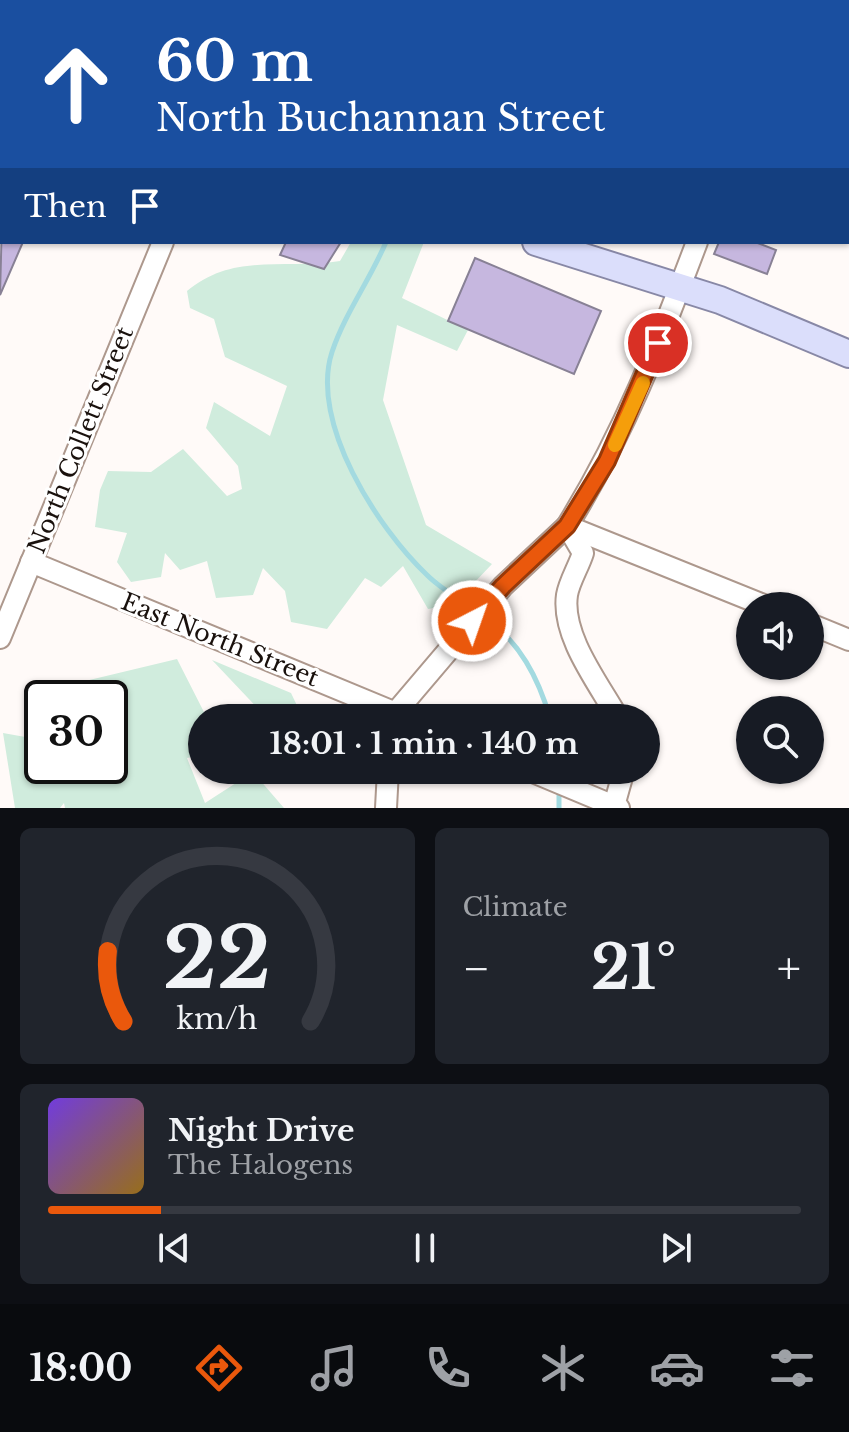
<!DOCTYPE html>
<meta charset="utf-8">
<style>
:root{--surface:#171b24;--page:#20242c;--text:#f1f3f6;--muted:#9ea1a6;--line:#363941;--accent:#ea580c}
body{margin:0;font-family:"Libre Baskerville",serif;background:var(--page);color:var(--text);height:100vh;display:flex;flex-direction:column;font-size:30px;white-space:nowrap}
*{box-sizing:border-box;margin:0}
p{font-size:26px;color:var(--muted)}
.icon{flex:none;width:44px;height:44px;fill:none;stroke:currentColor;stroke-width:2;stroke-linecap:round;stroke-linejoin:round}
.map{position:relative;height:808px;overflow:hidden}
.drawer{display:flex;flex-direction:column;gap:20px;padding:20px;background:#0d0f14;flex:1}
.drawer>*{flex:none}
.guide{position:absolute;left:0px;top:0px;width:850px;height:244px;box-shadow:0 2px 6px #0004;background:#1a4fa0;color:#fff;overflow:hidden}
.fabs{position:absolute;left:736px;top:592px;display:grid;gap:16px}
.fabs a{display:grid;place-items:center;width:88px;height:88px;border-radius:50%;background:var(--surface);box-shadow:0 2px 6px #0004;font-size:40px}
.speed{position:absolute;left:24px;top:680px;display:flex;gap:16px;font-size:40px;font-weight:700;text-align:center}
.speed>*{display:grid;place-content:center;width:104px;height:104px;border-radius:50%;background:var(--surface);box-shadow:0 2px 6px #0004;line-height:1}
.speed .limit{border:4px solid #111;border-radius:12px;background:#fff;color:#111}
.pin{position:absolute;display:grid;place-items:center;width:68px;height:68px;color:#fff;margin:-34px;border:4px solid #fff;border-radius:50%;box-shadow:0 2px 8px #0007}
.me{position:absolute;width:88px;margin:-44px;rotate:41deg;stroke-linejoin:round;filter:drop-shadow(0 0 6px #0008)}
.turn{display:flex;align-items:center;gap:28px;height:168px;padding:0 24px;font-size:36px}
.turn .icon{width:104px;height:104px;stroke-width:2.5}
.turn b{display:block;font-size:56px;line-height:68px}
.then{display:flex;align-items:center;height:76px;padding:0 24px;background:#0003;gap:16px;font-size:30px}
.big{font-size:60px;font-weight:800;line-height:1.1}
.drawer .card{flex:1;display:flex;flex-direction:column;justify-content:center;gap:12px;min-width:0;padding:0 28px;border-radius:12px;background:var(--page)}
.drawer .dial{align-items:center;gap:0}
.dial svg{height:208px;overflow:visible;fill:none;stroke:var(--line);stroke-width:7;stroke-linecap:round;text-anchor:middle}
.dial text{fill:var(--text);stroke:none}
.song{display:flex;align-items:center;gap:24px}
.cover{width:96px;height:96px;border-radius:12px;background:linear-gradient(135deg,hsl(260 70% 55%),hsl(40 70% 35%))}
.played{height:8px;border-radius:4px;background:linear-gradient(90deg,var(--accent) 15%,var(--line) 15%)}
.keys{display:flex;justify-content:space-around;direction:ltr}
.heat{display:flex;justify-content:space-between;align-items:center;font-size:44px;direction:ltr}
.drawer .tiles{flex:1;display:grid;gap:20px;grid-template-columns:1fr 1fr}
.card:last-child{grid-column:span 2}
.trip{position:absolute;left:188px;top:704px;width:472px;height:80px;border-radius:40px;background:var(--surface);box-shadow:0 2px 6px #0004;font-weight:800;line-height:80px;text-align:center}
.menu{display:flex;height:128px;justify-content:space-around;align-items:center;background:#090b0e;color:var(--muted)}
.menu .icon{width:56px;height:56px}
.menu .selected{color:var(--accent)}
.menu b{font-size:36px;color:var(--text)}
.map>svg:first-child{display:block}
</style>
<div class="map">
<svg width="849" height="808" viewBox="0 0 849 808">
<rect width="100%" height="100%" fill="#fffaf8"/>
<g fill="#d0ecdd">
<path d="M 351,242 L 424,242 L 402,298 L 468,330 L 457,351 L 397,325 L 383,400 L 426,525 L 492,564 L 453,605 L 428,609 L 403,566 L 381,587 L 365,578 L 327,629 L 291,622 L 285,591 L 263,568 L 253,595 L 216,598 L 207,561 L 180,570 L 165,553 L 161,577 L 131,582 L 117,562 L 127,533 L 95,527 L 100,490 L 108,471 L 151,472 L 183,449 L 227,496 L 242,489 L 238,466 L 206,428 L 214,402 L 270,436 L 287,386 L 225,357 L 214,319 L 190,308 L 187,291 C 234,252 284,270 340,261 Z"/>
<polygon points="177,659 207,718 202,718 202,755 187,758 205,803 253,772 284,808 65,808 64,803 60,808 15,808 3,733 42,740 42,766 110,766 110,698 72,698 81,682"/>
<polygon points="212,660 291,693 303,718 267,718"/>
</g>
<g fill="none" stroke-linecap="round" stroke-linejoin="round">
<g stroke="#a3dae0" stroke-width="5">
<polyline points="421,0 421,2"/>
<path d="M 386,242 C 370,280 345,313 332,352 C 309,422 378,529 427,575 C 441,589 460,600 477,611"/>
<path d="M 485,617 C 520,643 538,677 550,718"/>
<polyline points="559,789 559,808"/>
</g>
</g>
<g fill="#c6b7df" stroke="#888195" stroke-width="2">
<polygon points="2,219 2,242 23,242 0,295"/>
<polygon points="286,242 341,242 324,269 280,255"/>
<polygon points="719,242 755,242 776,250 767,274 714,254"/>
<polygon points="475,258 601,311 574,374 448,321"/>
</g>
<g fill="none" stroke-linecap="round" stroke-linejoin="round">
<defs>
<g id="minor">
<polyline points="327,0 330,2"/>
<polyline points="651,0 656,2"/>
<polyline points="88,2 89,0"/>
<polyline points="265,2 266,0"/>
<polyline points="786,2 787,0"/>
<polyline points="0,43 2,43"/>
<polyline points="848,182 849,179"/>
<polyline points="848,212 849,213"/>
<polyline points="31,562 408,718"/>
<polyline points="810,624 849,640"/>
<polyline points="0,638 163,242"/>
<polyline points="395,718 396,712 503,586 567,526 766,606"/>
<path d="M 618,718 C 599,684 561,636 567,595 C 569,582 579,566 583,553 L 567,526 C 625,432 658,345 697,242"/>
<polyline points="528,770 619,808"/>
<polyline points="614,806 624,770"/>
<polyline points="386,808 388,770"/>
</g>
<g id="major">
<polyline points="0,172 2,172"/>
<polyline points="536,242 720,300 849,354"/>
</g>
</defs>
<use href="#minor" stroke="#ad988d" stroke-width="24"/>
<use href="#major" stroke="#8888a6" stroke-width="30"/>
<use href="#minor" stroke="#fff" stroke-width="20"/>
<use href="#major" stroke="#dbdefb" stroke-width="26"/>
</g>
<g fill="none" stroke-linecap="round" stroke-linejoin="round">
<defs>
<polyline id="route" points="472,621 503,586 567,526 607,461 658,343"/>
</defs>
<use href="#route" stroke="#983908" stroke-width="20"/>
<use href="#route" stroke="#ea580c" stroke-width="14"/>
<polyline stroke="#f59e0b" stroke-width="14" points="615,445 643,383"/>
</g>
<g text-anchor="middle" stroke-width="6" stroke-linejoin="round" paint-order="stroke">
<g font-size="24" fill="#19110d" stroke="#fff">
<text transform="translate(81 440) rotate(-68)" y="8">North Collett Street</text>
<text transform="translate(220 640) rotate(22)" y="8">East North Street</text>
</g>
</g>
</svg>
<div class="fabs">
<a><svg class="icon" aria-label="sound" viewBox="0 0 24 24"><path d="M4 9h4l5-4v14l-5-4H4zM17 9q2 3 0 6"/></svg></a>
<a><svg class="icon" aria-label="search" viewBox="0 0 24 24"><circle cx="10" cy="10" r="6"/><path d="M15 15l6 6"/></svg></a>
</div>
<div class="speed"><div class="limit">30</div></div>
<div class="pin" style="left:658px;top:343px;background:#d93025"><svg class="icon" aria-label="arrive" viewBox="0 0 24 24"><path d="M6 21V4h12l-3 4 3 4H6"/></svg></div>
<svg class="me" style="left:472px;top:621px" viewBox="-20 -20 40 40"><circle r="17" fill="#ea580c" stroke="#fff" stroke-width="3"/><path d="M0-11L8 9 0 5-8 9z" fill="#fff"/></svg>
<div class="trip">18:01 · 1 min · 140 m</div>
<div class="guide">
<div class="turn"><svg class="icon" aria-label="ahead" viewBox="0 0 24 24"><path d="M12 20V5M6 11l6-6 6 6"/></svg><div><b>60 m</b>North Buchannan Street</div></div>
<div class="then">Then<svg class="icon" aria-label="arrive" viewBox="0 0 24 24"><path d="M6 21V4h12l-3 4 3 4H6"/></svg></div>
</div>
</div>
<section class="drawer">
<div class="tiles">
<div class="card dial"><svg viewBox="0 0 100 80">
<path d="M14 69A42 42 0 1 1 86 69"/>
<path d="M14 69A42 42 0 0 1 8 42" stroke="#ea580c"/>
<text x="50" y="56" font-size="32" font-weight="700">22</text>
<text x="50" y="72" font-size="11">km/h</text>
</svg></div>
<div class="card"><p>Climate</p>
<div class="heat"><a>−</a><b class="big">21°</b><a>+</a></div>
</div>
<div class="card">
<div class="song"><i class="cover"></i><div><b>Night Drive</b><p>The Halogens</p></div></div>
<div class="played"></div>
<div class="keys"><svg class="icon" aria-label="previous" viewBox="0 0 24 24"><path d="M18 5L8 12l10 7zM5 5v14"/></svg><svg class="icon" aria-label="pause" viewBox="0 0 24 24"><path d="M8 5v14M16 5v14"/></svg><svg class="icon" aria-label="next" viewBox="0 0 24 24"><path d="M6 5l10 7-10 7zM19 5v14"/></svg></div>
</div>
</div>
</section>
<nav class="menu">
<b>18:00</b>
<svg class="icon selected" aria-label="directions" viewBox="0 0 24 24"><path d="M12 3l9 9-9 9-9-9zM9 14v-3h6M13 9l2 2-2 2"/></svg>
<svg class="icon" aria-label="music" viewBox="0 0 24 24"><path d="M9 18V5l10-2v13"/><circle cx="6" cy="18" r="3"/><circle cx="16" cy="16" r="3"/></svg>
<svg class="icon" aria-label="phone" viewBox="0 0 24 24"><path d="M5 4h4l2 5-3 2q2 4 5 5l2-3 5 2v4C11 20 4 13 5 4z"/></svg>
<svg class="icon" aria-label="climate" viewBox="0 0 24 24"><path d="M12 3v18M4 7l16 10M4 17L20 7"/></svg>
<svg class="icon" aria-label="car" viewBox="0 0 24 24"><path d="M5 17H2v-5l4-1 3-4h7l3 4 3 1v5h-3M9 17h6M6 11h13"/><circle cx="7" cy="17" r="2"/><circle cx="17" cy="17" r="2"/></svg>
<svg class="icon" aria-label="filters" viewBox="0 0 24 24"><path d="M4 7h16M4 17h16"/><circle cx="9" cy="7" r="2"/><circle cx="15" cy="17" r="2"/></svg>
</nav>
